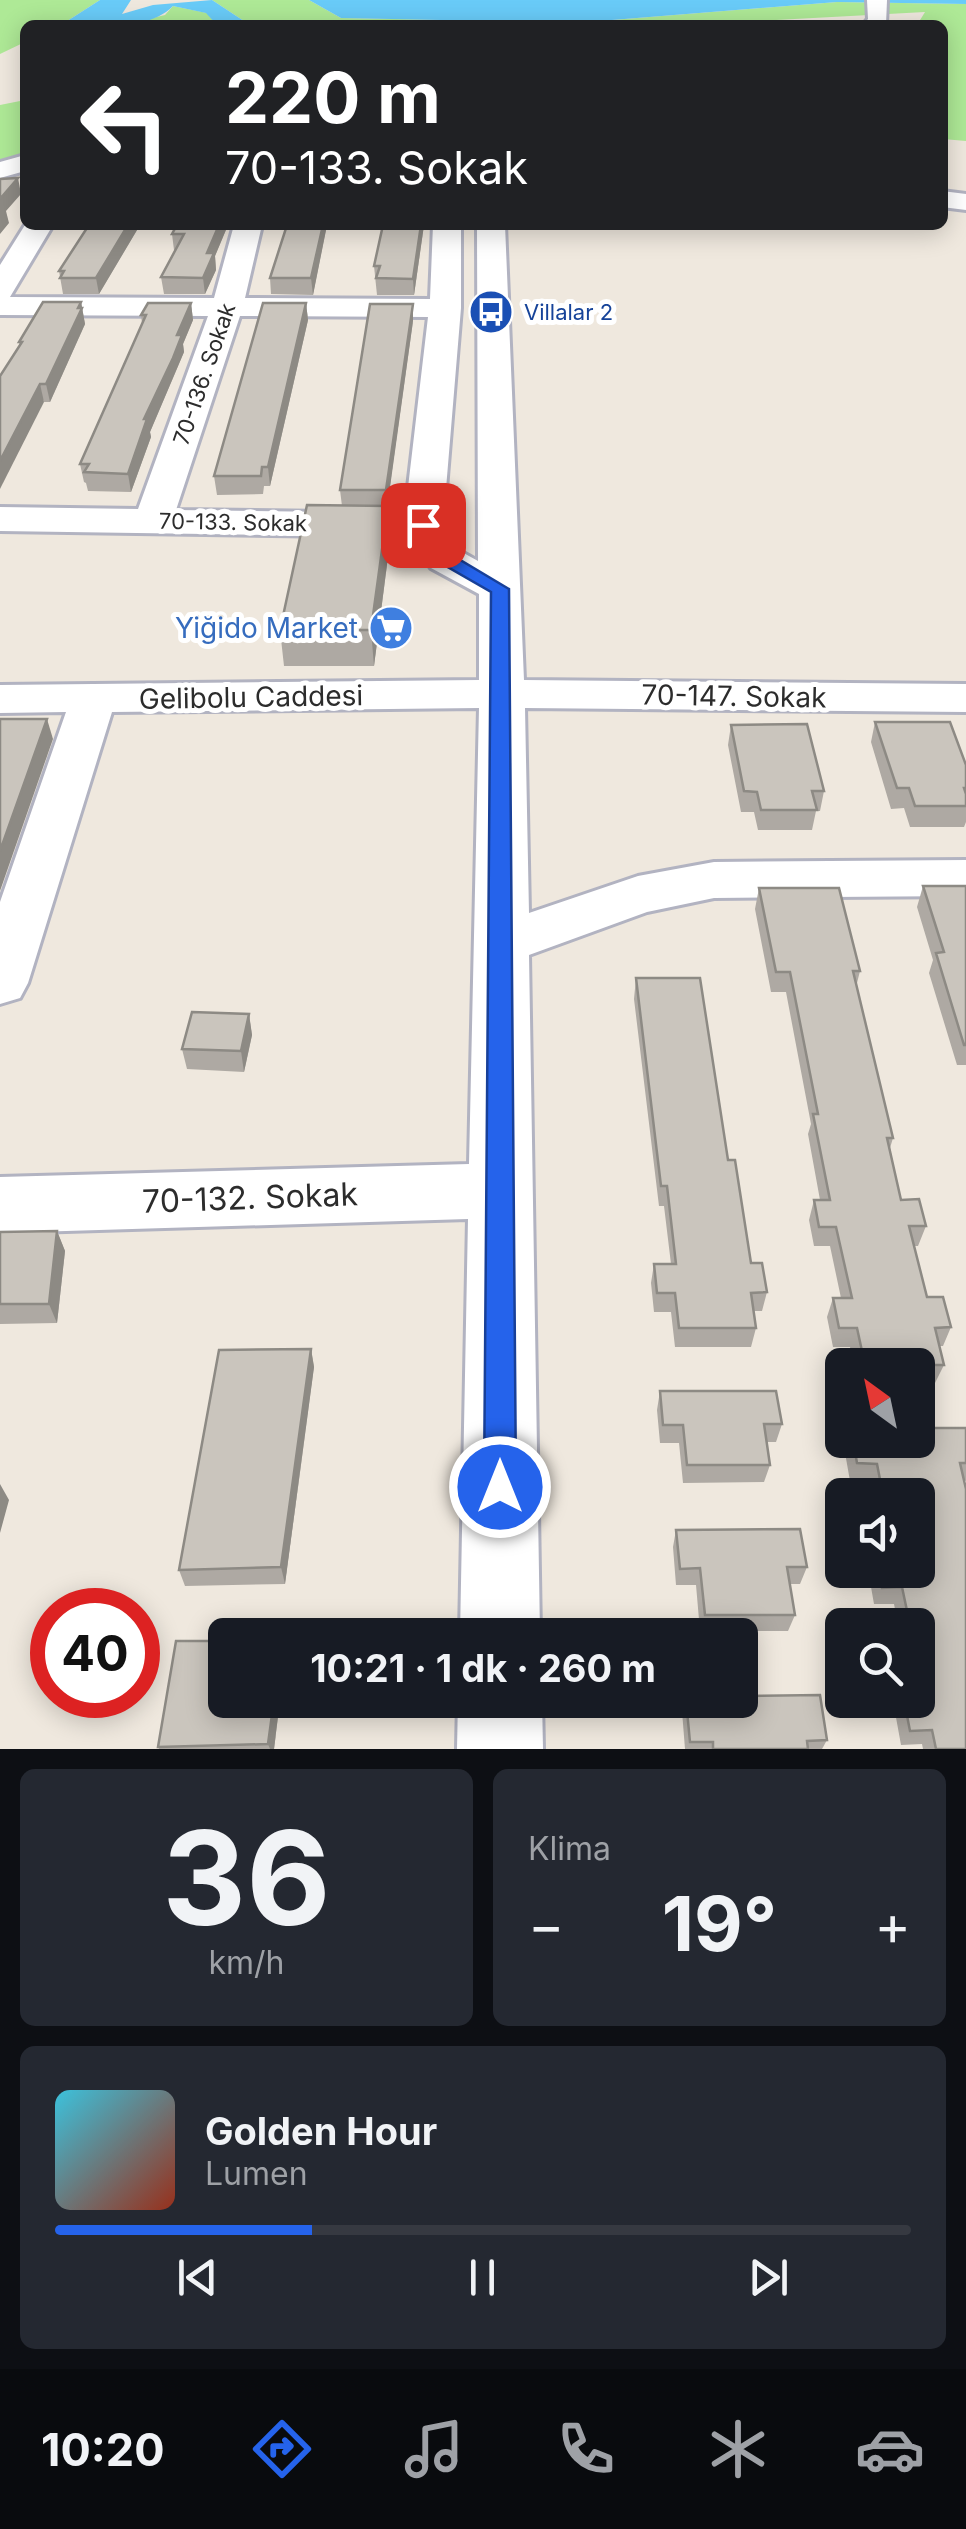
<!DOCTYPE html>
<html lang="tr">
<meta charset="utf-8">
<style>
:root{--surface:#171b24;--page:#242831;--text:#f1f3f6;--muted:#9ea1a6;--line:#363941;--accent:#2563eb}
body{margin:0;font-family:Inter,sans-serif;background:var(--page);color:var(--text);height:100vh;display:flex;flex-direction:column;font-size:38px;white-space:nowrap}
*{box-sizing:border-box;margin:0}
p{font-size:32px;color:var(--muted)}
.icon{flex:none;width:55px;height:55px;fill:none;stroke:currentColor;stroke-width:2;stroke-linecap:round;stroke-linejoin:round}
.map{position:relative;height:1749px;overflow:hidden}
.details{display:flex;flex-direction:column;gap:20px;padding:20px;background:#0d0f14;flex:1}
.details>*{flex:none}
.banner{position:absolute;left:20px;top:20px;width:928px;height:210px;border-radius:15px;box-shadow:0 5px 25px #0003;background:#202124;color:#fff;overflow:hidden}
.needle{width:65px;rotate:327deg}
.buttons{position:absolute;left:825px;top:1348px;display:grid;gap:20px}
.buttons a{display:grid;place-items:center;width:110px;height:110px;border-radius:15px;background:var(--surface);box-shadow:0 5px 25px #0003;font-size:50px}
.speed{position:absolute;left:30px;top:1588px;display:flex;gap:20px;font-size:50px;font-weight:700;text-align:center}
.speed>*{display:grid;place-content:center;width:130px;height:130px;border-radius:50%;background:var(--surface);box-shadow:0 5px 25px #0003;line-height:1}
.speed .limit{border:15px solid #d22;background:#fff;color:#111}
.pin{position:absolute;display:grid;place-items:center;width:85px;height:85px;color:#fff;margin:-42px;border-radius:20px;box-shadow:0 5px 15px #0006}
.me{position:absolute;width:110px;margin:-55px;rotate:0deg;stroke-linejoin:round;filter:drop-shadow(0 0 8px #0008)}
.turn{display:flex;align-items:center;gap:35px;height:210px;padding:0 40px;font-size:45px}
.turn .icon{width:130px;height:130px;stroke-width:2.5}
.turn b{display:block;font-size:70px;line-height:85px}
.big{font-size:75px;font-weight:700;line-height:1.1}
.details .widget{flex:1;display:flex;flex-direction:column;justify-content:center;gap:15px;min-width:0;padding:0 35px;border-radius:15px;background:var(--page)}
.details .dial{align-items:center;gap:0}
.dial b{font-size:130px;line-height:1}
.song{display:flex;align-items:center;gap:30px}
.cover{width:120px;height:120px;border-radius:15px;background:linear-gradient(135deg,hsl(190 70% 55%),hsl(10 70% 35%))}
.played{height:10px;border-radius:5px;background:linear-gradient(90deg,var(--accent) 30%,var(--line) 30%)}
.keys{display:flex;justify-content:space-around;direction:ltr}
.heat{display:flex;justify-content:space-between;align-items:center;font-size:55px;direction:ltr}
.details .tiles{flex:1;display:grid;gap:20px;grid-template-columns:1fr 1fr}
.widget:last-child{grid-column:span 2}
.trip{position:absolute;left:208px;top:1618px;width:550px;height:100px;border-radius:15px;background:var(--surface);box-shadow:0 5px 25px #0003;font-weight:700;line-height:100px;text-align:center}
.dock{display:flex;height:160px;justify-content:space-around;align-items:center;background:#090b0e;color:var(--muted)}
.dock .icon{width:70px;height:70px}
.dock .active{color:var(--accent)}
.dock b{font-size:45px;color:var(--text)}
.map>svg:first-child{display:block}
</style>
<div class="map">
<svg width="966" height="1749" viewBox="0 0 966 1749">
<rect width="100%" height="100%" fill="#efe8de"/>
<g fill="#aee996">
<polygon points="0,0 100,0 61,25 25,25 25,42 0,54"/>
<polygon points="212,0 309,0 341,18 450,20 396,25 250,25"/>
<polygon points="837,2 966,4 966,141 943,139 942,25 917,25 925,12 684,25 550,25"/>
<polygon points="173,6 207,13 217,25 123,25 165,15"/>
<polygon points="25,100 25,155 0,161 0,105"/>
</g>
<g fill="#69cbf8">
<path d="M 100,0 L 131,0 L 122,14 L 153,5 L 212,0 L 250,25 L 217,25 L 206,13 L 173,6 C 148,32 95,25 61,25 Z"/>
<polygon points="309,0 966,0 966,4 837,2 550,25 396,25 440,20 341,18"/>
</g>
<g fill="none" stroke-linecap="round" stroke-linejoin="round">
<defs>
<g id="minor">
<polygon points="867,0 887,0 886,25 863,25 868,19"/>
<polygon points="25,155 25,171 0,178 0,162"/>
<polygon points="942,191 966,194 966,210 942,207"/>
<path d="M 25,225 L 53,225 L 10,297 L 214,298 L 234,225 L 262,225 L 245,298 L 430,299 L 433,225 L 461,225 L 461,308 L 443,525 L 460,551 L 478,561 L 477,225 L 505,225 L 524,680 L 966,684 L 966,712 L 525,708 L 529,913 L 638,876 L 714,862 L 966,860 L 966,896 L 714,898 L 647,912 L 529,955 L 540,1635 L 460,1635 L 468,1219 L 0,1233 L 0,1177 L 469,1164 L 479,708 L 112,712 L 28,983 L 20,998 L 0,1004 L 0,902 L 66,712 L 0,713 L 0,685 L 479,680 L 479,594 L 431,568 L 411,537 L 0,531 L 0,507 L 138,509 L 208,316 L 0,315 L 0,265 ZM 240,316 L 428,317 L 405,513 L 176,510 Z"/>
<polygon points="458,1700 542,1700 543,1749 457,1749"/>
</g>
</defs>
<use href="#minor" stroke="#b2b3c1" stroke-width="6"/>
<use href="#minor" fill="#fff" fill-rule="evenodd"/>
</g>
<g fill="#aea9a3">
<polygon points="140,225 99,294 63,294 59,271 85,232 84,228"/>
<polygon points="177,225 228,225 215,256 216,270 205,294 164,294 161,277 176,250 174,250 172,234"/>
<polygon points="327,225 313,295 271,294 270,278"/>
<polygon points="424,225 414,295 377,295 374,266"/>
<polygon points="81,302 85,324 50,402 44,402 19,342"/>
<polygon points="191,303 193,320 183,344 184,352 150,432 151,437 131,492 88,491 86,483 84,482 80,464 142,323 141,315"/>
<polygon points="306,303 308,320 270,486 264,486 263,494 217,495 214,476"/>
<polygon points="413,321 387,506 390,541 374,666 284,666 280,630 342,506 340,490"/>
<polygon points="875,722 966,765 966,822 964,827 910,827 904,808 891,809 871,742"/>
<polygon points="731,725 824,791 820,811 816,811 812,830 758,830 754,812 741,812 728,745"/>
<polygon points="923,886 966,886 966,1065 957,1065 929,973 933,960 917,907"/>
<polygon points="759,888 860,971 856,987 893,1138 890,1148 901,1200 926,1226 918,1246 914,1246 927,1297 951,1327 943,1346 939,1346 944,1365 935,1383 918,1383 918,1365 854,1365 850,1347 833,1347 827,1317 833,1298 841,1298 830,1246 814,1246 809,1220 814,1200 820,1200 808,1134 811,1124 786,992 771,992 755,909"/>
<polygon points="636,978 728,1160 751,1263 767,1292 762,1311 754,1311 756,1328 751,1347 675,1347 671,1312 654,1312 651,1283 654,1264 671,1264 664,1206 659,1206 634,999"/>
<polygon points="249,1014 252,1035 244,1072 187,1069 182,1049"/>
<polygon points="57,1231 65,1251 57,1323 0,1324 0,1232"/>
<polygon points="311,1349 314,1367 285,1584 185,1586 179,1570"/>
<polygon points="660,1391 782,1424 776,1442 766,1442 770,1465 764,1482 683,1483 679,1443 660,1443 657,1410"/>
<polygon points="966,1428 966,1481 964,1480 966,1749 923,1749 922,1744 901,1745 893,1701 918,1700 918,1625 898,1625 894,1604 874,1604 868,1570 918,1570 918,1495 872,1495 869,1481 850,1481 844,1447 846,1440 918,1440"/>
<polygon points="676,1530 807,1567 800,1584 790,1584 795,1615 788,1631 700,1631 696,1585 676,1585 673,1547"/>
<polygon points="280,1700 274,1749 159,1749 158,1747"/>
<polygon points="685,1700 740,1700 827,1740 822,1749 685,1749 682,1711"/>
</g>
<g fill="#8d8a84">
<polygon points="18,178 21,194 6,211 9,223 0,234 0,199"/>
<polygon points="128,225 140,225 99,294 96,278"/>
<polygon points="219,225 228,225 215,256 216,270 205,294 203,278 207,253"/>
<polygon points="323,225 327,225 313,295 311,278"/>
<polygon points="421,225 424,225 414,295 413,279"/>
<polygon points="81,302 85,324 50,402 46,384"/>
<polygon points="191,303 193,320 183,344 184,352 150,432 151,437 131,492 128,474 144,419"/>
<polygon points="306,303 308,320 270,486 268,467"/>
<polygon points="413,304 413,321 387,509 386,490"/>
<polygon points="40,384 44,402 0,489 0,461"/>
<polygon points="388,506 390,541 374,666 371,630"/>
<polygon points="47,719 53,739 0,891 0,851"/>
<polygon points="249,1014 252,1035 244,1072 241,1051"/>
<polygon points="57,1231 65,1251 57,1323 49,1304"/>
<polygon points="311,1349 314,1367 285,1584 281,1567"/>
<polygon points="0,1484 9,1500 0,1533"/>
<polygon points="274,1700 280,1700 274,1749 270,1749 268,1744"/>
</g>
<g fill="#cac5bd" stroke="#8d8a84" stroke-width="2.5">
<polygon points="18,178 0,199 0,179"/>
<polygon points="86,225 128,225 96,278 60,278 64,271 59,271 87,228 84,228"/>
<polygon points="177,225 219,225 207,253 214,253 203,278 161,277 184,234 172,234"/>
<polygon points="287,225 323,225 311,278 270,278"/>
<polygon points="383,225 421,225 413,279 376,278 380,266 374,266"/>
<polygon points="43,302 81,302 78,308 82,308 46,384 40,384 0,461 0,376 22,342 19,342"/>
<polygon points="148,303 191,303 177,335 182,335 173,358 144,419 147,419 128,474 84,472 89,464 80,464 146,315 141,315"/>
<polygon points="263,303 306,303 268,467 262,467 261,476 214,476"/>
<polygon points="370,304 413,304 386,490 340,490"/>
<polygon points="307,505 388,506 371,630 280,630"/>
<polygon points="0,719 47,719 0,851"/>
<polygon points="875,722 950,722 966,765 966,788 964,788 966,794 966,806 915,806 909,788 897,788"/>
<polygon points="807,724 824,791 812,791 817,810 761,810 757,792 744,791 731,725"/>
<polygon points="923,886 966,886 966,1045 964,1045 936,953 944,952"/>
<polygon points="759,888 839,888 860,971 853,971 893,1138 887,1138 901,1200 919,1199 926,1226 909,1226 927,1297 943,1297 951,1327 935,1328 944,1365 865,1365 857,1328 839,1328 833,1298 852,1298 836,1227 819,1227 814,1200 830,1200 813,1114 818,1114 790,972 776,972"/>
<polygon points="636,978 700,978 728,1160 735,1160 751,1263 762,1263 767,1292 751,1293 756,1328 679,1328 675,1293 657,1293 654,1264 676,1264 667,1186 661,1186"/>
<polygon points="192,1012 249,1014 241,1051 182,1049"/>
<polygon points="57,1231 49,1304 0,1304 0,1232"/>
<polygon points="311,1349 281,1567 179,1570 219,1350"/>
<polygon points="660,1391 776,1391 782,1424 764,1424 770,1465 687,1465 683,1425 663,1425"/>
<polygon points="918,1428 966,1428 966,1463 960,1463 966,1489 966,1749 936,1749 932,1730 910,1731 904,1700 918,1700 918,1686 923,1686 918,1658 918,1625 910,1625 902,1587 882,1588 879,1570 918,1570 918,1495 883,1495 877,1464 857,1463 853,1440 918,1440"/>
<polygon points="800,1529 807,1567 787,1567 795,1615 705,1615 700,1568 680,1569 676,1530"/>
<polygon points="176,1641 225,1641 225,1700 274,1700 268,1744 158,1747"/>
<polygon points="820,1695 827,1740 807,1741 808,1749 713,1749 713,1742 690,1742 686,1700 740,1700 740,1696"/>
</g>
<polygon fill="#2563eb" stroke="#184099" stroke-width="2.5" points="423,520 429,521 452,555 509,589 516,1487 512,1499 500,1503 488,1499 484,1487 491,592 439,562 414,525"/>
<defs>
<symbol id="bus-disc" viewBox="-11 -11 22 22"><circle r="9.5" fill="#1a4fb4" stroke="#fff"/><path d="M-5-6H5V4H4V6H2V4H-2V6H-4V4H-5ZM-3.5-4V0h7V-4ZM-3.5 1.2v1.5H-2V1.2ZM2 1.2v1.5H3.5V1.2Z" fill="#fff"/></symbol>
<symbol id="supermarket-disc" viewBox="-11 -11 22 22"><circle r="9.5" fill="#3f7fe0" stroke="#fff"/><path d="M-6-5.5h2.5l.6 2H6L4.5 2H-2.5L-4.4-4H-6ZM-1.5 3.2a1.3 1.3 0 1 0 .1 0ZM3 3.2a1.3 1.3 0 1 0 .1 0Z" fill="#fff"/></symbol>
</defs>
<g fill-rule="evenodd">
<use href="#bus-disc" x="466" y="287" width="50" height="50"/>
<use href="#supermarket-disc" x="366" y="603" width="50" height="50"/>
</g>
<g text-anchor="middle" stroke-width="10" stroke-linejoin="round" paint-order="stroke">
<g font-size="22" fill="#164399" stroke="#fff" text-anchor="start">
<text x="524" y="320">Villalar 2</text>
</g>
<g font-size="22" fill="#2c2c2c" stroke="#fff">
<text transform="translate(204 374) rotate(-71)" y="8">70-136. Sokak</text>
<text transform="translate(233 522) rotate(1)" y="8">70-133. Sokak</text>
</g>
<g font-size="28" fill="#366cbe" stroke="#fff" text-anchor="end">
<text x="358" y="638">Yiğido Market</text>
</g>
<g font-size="28" fill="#2c2c2c" stroke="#fff">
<text transform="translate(734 696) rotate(1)" y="10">70-147. Sokak</text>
<text transform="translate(251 697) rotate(-1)" y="10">Gelibolu Caddesi</text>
</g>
<g font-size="32" fill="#2c2c2c" stroke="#fff">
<text transform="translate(250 1198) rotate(-2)" y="11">70-132. Sokak</text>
</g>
</g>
</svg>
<div class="buttons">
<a><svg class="needle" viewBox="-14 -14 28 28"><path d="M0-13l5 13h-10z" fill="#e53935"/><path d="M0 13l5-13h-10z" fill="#9ea1a6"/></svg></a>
<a><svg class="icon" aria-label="sound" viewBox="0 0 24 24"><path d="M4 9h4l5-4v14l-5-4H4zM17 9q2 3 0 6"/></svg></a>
<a><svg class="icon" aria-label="search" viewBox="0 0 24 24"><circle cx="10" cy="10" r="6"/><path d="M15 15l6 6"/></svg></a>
</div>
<div class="speed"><div class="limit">40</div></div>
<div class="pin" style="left:423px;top:525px;background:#d93025"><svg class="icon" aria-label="arrive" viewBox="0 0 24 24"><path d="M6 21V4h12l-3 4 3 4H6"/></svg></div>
<svg class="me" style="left:500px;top:1487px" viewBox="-20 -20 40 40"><circle r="17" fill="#2563eb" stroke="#fff" stroke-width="3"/><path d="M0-11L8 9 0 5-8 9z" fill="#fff"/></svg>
<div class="trip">10:21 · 1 dk · 260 m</div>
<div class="banner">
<div class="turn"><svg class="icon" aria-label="left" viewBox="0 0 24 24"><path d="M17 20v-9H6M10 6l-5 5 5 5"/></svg><div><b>220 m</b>70-133. Sokak</div></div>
</div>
</div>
<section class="details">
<div class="tiles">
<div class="widget dial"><b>36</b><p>km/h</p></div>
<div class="widget"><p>Klima</p>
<div class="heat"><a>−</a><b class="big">19°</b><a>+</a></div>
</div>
<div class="widget">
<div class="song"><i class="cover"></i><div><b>Golden Hour</b><p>Lumen</p></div></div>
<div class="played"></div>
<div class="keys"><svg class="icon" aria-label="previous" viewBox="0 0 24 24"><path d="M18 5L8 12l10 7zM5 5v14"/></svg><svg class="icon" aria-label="pause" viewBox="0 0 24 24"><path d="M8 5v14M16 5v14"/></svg><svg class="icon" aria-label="next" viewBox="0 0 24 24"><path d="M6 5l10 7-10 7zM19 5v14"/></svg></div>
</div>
</div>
</section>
<nav class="dock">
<b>10:20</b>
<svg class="icon active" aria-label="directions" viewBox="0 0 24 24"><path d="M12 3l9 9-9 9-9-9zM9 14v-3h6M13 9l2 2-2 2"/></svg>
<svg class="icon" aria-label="music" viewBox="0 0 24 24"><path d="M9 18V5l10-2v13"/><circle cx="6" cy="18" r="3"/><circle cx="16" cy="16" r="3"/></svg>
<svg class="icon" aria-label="phone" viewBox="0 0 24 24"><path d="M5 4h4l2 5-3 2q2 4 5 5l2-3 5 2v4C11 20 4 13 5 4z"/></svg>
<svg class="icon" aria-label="climate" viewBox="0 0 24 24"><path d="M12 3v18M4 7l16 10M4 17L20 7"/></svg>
<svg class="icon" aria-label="car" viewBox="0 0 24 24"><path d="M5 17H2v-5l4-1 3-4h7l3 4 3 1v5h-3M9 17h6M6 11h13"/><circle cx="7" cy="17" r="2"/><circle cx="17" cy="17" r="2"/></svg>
</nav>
